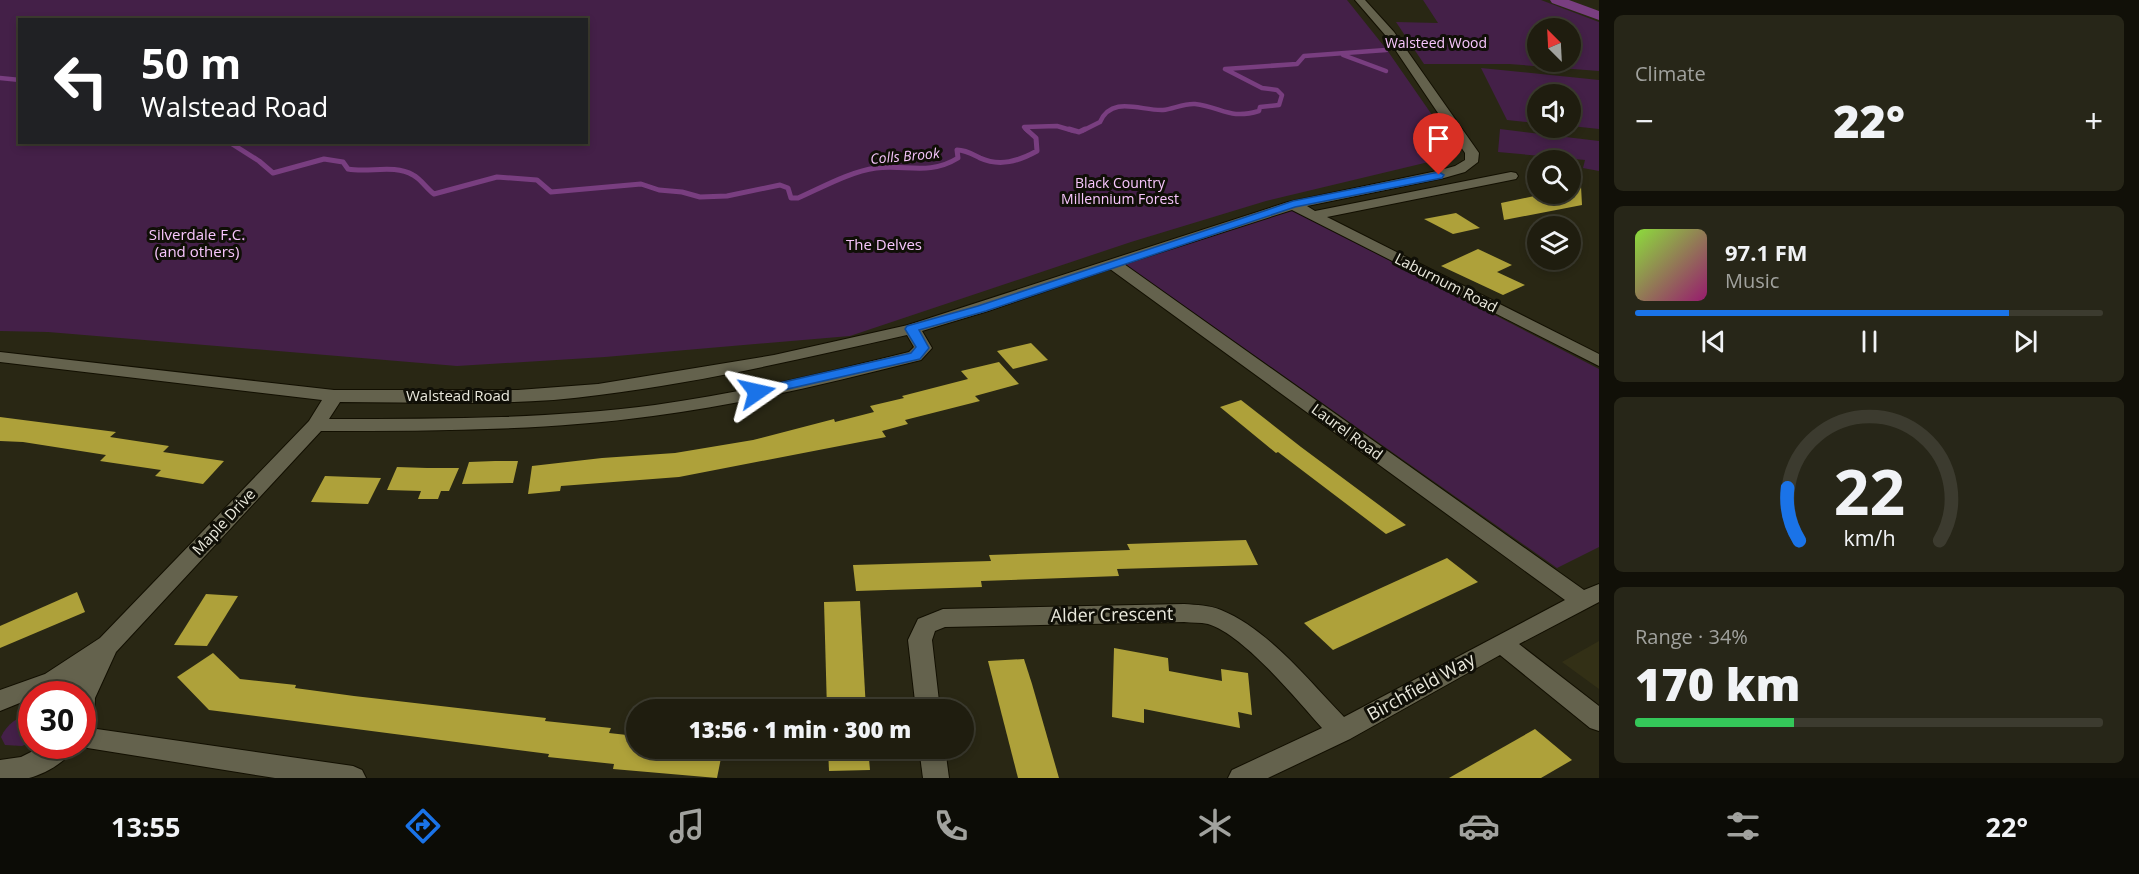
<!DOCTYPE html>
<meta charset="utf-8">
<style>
:root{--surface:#1f1d0f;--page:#272618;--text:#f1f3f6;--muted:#a1a29e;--line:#3c3b2f;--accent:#1a73e8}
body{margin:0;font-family:"Open Sans",sans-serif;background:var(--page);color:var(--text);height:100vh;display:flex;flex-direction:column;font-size:22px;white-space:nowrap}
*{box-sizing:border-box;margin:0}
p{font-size:20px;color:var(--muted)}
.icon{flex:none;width:33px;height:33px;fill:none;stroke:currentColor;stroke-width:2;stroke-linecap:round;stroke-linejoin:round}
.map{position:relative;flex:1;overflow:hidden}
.sheet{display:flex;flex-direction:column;gap:15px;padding:15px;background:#111008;width:540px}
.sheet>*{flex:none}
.guide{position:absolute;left:18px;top:18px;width:570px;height:126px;border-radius:0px;box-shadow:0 3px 9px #0003,0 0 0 2px var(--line);background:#202124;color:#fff;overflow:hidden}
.needle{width:39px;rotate:336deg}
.buttons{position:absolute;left:1527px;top:18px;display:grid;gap:12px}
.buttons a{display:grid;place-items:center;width:54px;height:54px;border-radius:50%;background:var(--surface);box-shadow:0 3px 9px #0003,0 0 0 2px var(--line);font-size:30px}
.speed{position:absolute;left:18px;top:681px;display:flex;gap:12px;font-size:30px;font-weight:700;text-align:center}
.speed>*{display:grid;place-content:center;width:78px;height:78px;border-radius:50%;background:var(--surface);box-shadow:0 3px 9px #0003,0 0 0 2px var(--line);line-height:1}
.speed .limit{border:9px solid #d22;background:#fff;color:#111}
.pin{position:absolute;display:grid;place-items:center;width:51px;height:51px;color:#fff;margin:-62px -26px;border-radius:50% 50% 50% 0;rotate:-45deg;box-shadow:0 0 6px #0007}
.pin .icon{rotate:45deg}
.me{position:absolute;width:66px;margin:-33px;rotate:79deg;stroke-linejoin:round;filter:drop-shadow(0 0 4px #0008)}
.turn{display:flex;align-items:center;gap:21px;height:126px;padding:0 24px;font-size:27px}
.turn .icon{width:78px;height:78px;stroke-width:2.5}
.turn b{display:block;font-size:42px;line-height:51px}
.big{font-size:45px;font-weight:800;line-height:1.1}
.sheet .tile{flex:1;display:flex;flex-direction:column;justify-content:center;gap:9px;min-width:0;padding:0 21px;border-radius:9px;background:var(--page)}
.sheet .dial{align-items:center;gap:0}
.dial svg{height:156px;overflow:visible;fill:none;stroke:var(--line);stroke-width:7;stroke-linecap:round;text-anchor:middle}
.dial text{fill:var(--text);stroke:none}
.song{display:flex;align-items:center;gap:18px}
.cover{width:72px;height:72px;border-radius:9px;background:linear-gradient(135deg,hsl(90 70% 55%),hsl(320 70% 35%))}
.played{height:6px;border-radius:3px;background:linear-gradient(90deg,var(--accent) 80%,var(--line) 80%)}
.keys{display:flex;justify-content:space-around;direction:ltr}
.heat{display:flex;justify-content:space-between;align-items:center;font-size:33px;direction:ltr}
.charge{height:9px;border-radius:4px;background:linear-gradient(90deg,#34c759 34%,var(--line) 0)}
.trip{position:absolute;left:626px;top:699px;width:348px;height:60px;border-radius:30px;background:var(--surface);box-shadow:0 3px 9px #0003,0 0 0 2px var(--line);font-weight:800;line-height:60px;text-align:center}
.tabs{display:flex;height:96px;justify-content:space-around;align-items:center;background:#0c0c06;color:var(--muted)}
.tabs .icon{width:42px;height:42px}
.tabs .current{color:var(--accent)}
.tabs b{font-size:27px;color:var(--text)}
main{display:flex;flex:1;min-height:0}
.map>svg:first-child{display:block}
</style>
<main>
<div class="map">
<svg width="1599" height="778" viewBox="0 0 1599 778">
<rect width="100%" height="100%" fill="#292714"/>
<polygon fill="#333016" points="1599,641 1599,689 1562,662"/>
<g fill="#442048" fill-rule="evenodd">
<path d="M 0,0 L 1347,0 L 1387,50 L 1448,138 L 1454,151 L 1437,160 L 1266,201 L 1131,242 L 850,336 L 605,357 L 457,366 L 48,332 L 0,331 ZM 20,20 L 586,20 L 586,142 L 20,142 Z"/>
<path d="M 1423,0 L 1541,0 L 1599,22 L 1599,71 L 1509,64 L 1424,64 L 1396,22 L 1438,23 ZM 1538,28 L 1570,28 L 1570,62 L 1538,62 Z"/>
<polygon points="1481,68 1599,80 1599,129 1571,126 1570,94 1538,94 1537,123 1507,120"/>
<polygon points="1500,129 1599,141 1599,171 1583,168 1585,160 1498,152"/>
<polygon points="1292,210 1599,369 1599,547 1557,568 1123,263"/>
<path d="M 31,714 L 31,742 L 22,746 L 5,745 L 1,737 C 7,724 18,716 31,714 Z"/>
</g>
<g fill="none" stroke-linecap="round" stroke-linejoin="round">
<g stroke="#793e80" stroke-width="4.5">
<polyline points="1343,55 1386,71"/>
<polyline points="0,78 20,80"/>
<polyline points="1028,131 1024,127 1057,126 1074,131"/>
<path d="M 1082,131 L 1100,122 C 1112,95 1141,111 1163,110 C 1173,109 1185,103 1195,104 C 1222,107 1229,120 1259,111 L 1260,107 L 1279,105 L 1282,95 L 1277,90 L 1262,88 L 1225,69 L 1297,64 L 1304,56 L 1386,50"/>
</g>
<g stroke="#793e80" stroke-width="5">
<polyline points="1069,129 1079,132 1085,129"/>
<path d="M 229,142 L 259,161 L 273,173 L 324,159 L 343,162 L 348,169 C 369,173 394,164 413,175 C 421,179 426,188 434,194 L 497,177 L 537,180 L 551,192 L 641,184 L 659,190 L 682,192 L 700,197 L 727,196 L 780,185 L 788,188 L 791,198 L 798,198 C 823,187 849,172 876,168 C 905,164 929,176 958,158 L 957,150 C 966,150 972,154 980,158 C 1000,167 1019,161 1037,151 L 1036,138 L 1026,129"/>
</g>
<polygon fill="#793e80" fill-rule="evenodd" points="1550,0 1569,0 1599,11 1599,20 1552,3"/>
</g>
<g fill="#aea13a">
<polygon points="1570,184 1581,186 1582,205 1504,220 1501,203 1539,195 1538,194 1570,194"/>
<polygon points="1456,213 1480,228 1453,234 1424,219"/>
<polygon points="1478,249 1512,265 1497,272 1525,285 1503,295 1441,266"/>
<polygon points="1031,343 1048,360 1013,369 997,351"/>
<polygon points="999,362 1019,384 975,396 980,401 905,420 908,424 882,431 886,437 679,477 561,486 560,491 528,494 532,466 602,458 675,453 753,440 834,419 835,422 874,412 870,406 904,398 902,396 968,379 961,371"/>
<polygon points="1241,400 1301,447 1406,525 1386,534 1278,452 1276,453 1220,407"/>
<polygon points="0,417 116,432 110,437 169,446 163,452 224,461 203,484 155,476 161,470 100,461 106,455 23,442 0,441"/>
<polygon points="495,461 518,461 513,483 462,484 469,462"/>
<polygon points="397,467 427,468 459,468 449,491 441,491 438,499 418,499 421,491 387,490"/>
<polygon points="325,476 352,477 381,478 368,504 311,502"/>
<polygon points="1246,540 1258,565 1117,569 1119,576 981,581 982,587 856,591 853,565 991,561 989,555 1130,550 1127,544"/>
<polygon points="1447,558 1478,582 1333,650 1304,623"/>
<polygon points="77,592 85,612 0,648 0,626"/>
<polygon points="206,594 238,596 207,646 174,645"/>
<polygon points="860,601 866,710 827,710 824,602"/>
<polygon points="1114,648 1168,658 1169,671 1222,681 1221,669 1248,673 1252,715 1238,712 1240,728 1144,709 1144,723 1112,717"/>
<polygon points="213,653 240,679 296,685 295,688 354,696 546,718 545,721 611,728 609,733 636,736 636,748 723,748 717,778 613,769 614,764 548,757 549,754 209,710 177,677"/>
<polygon points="1024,659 1032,684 1059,778 1018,778 988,661"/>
<polygon points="1535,729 1572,760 1541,778 1449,778"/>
<polygon points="828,748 868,748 870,770 829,771"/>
</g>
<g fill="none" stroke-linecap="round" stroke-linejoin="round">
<defs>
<g id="minor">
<path d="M 1355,0 L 1365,0 L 1394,32 L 1479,153 L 1478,162 L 1465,172 L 1444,178 L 1307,206 L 1315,211 L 1511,172 L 1516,173 L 1518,176 L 1516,179 L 1511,180 L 1327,217 L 1599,354 L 1599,366 L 1292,210 L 1124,264 L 1584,590 L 1599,584 L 1599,602 L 1519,644 L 1599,706 L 1599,731 L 1590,728 L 1500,655 L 1350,739 L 1268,778 L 1228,778 L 1232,770 L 1322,728 C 1297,700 1243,634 1208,624 C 1200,622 1192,623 1184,622 L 945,627 L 935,631 L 932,640 L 940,710 L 916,710 L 908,640 L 918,619 L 943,609 L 1184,604 C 1197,605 1209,605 1221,610 C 1268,629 1309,681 1344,717 L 1565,600 L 1110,269 L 988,311 L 922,331 L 932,348 L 921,360 C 833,382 744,404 653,416 C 543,431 432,431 321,431 L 116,652 L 95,698 L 94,717 L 91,724 L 83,727 L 353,766 L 362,770 L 366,778 L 275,778 L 75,746 C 68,761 45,774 29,778 C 20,778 9,778 0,778 L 0,760 L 21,757 L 43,746 L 82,746 L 82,694 L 32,694 L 32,698 L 0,711 L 0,690 L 45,674 L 100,638 L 309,421 L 322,400 L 0,362 L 0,352 L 334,390 L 518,390 L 598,384 L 774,355 L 908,325 L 1288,202 L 1437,171 L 1455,166 L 1465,160 L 1465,153 L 1386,36 ZM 907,335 L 914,347 L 909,352 C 825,373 741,393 655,405 C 548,419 438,419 329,419 L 340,402 C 426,402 514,407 599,395 C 703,382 805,358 907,335 Z"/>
<polygon points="919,748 945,748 949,778 923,778"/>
</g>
</defs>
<use href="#minor" stroke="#120f01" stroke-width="2"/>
<use href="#minor" fill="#64624d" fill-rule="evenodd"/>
</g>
<polygon fill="#1a73e8" stroke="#114b97" stroke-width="1.5" points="1439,172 1444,175 1442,178 1295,207 986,311 919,330 929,348 920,359 757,396 751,392 757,388 911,353 916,347 905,329 907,326 978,306 1267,210 1293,201"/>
<g text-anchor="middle" stroke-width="6" stroke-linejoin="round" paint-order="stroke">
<g font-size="14" fill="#f8c6fd" stroke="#100f07">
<text x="1436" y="48">Walsteed Wood</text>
<text x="1120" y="188">Black Country<tspan x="1120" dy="16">Millennium Forest</tspan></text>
</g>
<g font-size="14" font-style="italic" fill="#f6c5fc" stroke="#100f07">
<text transform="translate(905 156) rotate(-5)" y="5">Colls Brook</text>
</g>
<g font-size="15" fill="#f8c6fd" stroke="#100f07">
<text x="197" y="240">Silverdale F.C.<tspan x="197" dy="17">(and others)</tspan></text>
<text x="884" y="250">The Delves</text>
</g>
<g font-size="15" fill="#eae9dd" stroke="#100f07">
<text transform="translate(1446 283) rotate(27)" y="5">Laburnum Road</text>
<text x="458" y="401">Walstead Road</text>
<text transform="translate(1347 432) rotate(36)" y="5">Laurel Road</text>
<text transform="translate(224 522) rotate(-47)" y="5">Maple Drive</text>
</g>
<g font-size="18" fill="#eae9dd" stroke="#100f07">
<text transform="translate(1112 615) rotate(-1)" y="6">Alder Crescent</text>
<text transform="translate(1421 687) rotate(-29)" y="6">Birchfield Way</text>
</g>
</g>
</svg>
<div class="buttons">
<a><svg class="needle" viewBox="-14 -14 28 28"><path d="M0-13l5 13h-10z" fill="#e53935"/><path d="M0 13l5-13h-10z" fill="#a1a29e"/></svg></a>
<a><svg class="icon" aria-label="sound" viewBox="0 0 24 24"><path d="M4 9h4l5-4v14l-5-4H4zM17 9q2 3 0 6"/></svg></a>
<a><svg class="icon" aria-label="search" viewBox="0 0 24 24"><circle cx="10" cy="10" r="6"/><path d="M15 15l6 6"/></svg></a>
<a><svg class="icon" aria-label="layers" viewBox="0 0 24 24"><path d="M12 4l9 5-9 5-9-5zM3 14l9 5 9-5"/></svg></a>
</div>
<div class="speed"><div class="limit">30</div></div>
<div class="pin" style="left:1439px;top:175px;background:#d93025"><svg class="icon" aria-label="arrive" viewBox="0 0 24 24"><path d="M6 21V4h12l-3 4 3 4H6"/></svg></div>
<svg class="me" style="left:757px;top:392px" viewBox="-20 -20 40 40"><path d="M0-17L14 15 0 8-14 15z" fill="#1a73e8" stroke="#fff" stroke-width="4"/></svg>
<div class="trip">13:56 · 1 min · 300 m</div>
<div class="guide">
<div class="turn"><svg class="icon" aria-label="left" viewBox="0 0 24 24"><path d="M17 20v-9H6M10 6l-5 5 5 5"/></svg><div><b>50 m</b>Walstead Road</div></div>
</div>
</div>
<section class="sheet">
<div class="tile"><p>Climate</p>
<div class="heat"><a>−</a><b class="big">22°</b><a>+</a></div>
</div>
<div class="tile">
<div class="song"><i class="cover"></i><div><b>97.1 FM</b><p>Music</p></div></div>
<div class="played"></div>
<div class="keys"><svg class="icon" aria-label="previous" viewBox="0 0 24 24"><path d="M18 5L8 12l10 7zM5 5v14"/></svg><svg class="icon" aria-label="pause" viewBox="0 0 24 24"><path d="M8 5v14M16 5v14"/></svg><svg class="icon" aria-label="next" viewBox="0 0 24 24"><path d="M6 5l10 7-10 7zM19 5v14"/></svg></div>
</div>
<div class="tile dial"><svg viewBox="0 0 100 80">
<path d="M14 69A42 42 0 1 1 86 69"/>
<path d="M14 69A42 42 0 0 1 8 42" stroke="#1a73e8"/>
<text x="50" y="56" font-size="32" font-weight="700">22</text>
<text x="50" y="72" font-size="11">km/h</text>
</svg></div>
<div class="tile"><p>Range · 34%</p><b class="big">170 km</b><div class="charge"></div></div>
</section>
</main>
<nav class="tabs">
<b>13:55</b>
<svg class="icon current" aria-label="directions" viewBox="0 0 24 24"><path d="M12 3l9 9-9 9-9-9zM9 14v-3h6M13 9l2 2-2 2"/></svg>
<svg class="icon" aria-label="music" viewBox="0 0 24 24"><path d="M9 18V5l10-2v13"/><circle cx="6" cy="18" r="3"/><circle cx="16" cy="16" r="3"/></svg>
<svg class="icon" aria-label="phone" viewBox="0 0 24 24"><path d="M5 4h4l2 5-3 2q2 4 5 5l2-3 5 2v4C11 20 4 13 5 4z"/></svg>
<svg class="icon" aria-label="climate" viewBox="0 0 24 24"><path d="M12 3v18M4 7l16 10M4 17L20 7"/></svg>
<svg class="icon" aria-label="car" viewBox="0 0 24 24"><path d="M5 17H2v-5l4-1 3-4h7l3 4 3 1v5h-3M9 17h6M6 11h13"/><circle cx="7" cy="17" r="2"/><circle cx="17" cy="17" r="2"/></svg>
<svg class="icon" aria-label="filters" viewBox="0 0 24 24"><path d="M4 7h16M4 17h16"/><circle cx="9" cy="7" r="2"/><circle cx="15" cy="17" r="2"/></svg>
<b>22°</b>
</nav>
